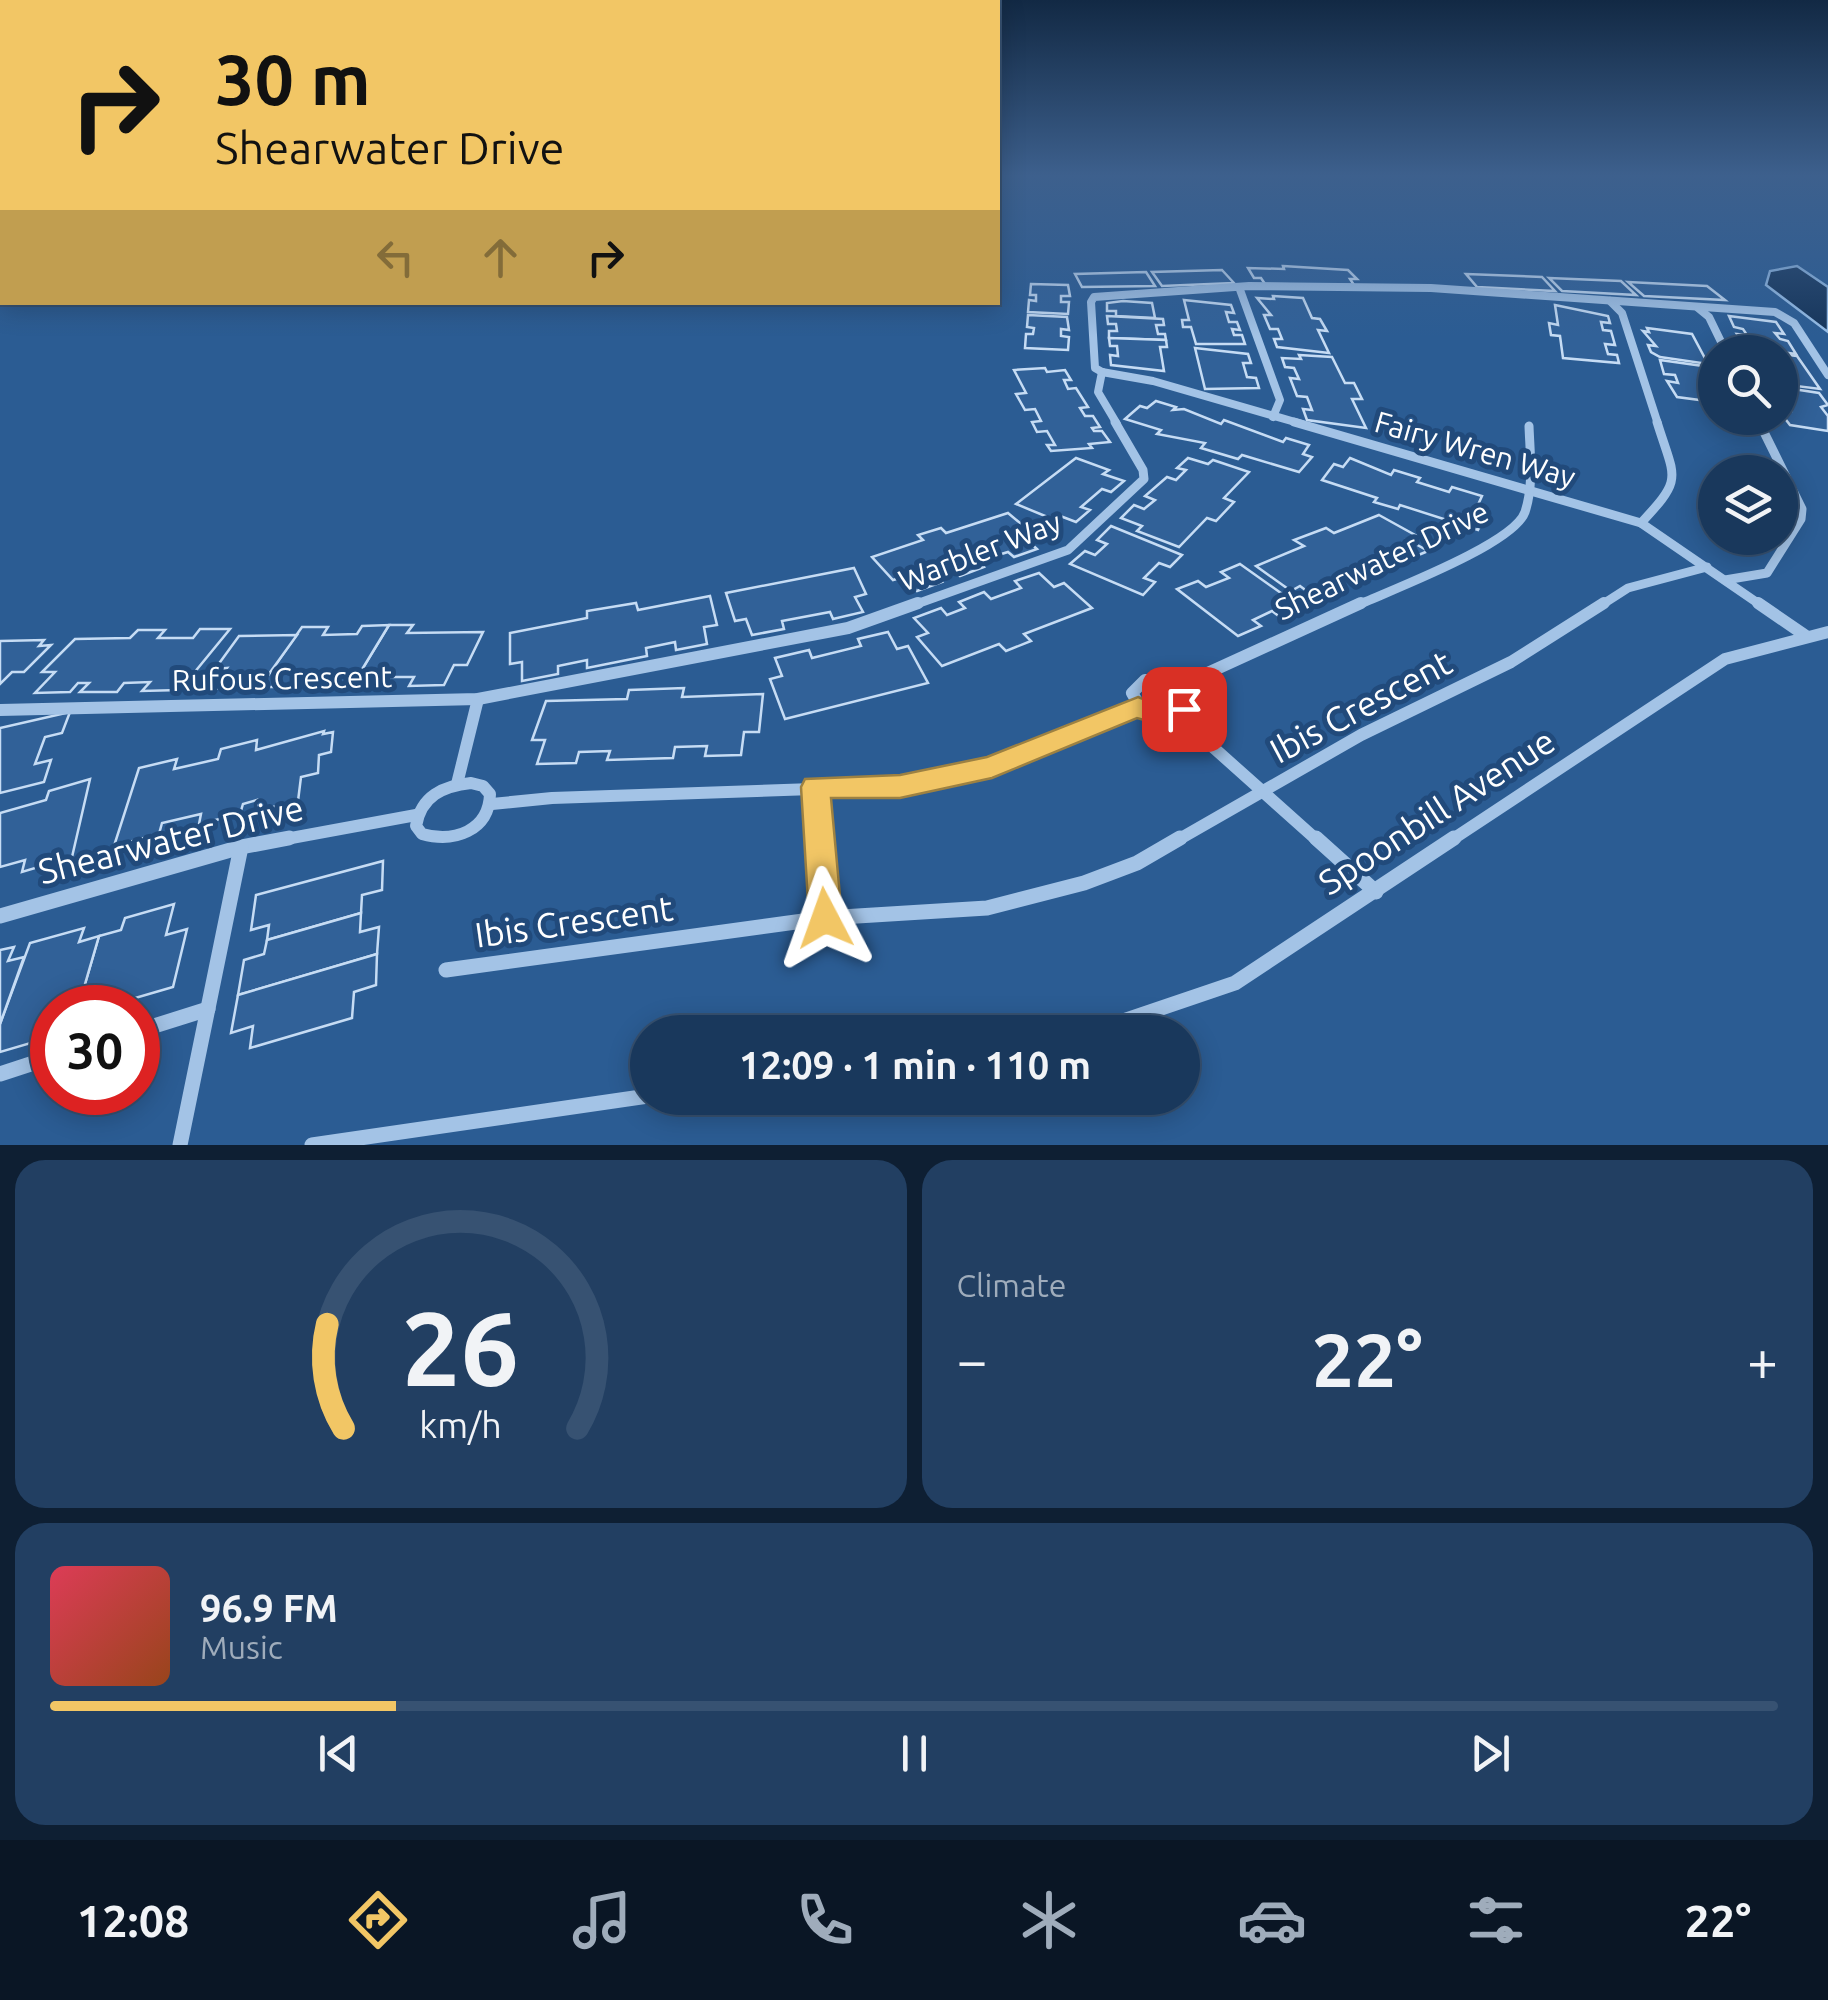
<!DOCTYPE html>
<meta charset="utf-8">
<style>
:root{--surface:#19385c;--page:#223f62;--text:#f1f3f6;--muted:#9facbb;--line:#375272;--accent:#f2c665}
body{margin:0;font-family:Ubuntu,sans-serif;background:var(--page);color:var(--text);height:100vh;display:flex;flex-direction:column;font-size:38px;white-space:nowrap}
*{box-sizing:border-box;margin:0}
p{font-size:32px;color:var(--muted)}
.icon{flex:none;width:55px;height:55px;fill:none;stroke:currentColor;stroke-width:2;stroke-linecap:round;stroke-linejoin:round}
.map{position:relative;height:1145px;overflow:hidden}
.details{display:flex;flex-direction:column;gap:15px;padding:15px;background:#0e1f33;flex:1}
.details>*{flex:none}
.guide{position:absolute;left:0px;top:0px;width:1000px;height:305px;box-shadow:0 5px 25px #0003,0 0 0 2px var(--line);background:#f2c665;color:#111;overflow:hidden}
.tools{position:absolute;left:1698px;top:335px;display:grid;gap:20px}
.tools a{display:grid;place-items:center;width:100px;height:100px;border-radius:50%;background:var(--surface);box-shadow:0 5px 25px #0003,0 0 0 2px var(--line);font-size:50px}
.speed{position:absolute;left:30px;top:985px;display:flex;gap:20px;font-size:50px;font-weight:700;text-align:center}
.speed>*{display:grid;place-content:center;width:130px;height:130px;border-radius:50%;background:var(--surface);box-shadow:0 5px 25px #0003,0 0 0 2px var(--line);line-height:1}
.speed .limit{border:15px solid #d22;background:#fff;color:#111}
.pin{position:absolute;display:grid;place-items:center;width:85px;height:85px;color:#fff;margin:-42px;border-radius:20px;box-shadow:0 5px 15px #0006}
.me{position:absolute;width:110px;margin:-55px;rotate:356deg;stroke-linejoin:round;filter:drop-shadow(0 0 8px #0008)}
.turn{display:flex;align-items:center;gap:35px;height:210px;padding:0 50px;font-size:45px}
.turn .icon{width:130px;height:130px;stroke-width:2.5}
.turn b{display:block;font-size:70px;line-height:85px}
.lanes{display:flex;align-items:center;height:95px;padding:0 50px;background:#0003;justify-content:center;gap:50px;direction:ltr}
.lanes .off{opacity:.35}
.big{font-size:75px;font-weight:700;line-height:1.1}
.details .card{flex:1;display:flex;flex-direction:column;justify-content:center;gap:15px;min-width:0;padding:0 35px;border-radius:30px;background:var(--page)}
.details .dial{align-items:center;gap:0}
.dial svg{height:260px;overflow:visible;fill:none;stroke:var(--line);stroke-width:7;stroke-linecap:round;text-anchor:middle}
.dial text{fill:var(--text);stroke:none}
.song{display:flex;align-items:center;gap:30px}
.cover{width:120px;height:120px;border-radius:15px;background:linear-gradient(135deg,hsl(350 70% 55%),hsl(20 70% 35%))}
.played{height:10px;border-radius:5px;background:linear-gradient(90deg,var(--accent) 20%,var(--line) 20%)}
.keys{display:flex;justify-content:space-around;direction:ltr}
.heat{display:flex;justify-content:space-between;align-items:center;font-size:55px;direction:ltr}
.details .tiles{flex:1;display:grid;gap:15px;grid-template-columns:1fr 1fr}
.card:last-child{grid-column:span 2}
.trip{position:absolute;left:630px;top:1015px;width:570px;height:100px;border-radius:50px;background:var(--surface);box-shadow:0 5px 25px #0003,0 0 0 2px var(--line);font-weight:700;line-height:100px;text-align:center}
.tabs{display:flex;height:160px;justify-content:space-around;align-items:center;background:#0a1625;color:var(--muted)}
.tabs .icon{width:70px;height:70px}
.tabs .selected{color:var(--accent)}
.tabs b{font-size:45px;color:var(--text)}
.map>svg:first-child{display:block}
</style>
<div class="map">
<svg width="1828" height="1145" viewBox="0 0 1828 1145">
<rect width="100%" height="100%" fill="#214a7b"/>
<path fill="#2b5c93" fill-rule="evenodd" d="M 0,176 L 2,302 L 998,302 L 998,176 L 1828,176 L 1828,1145 L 0,1145 ZM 1715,352 L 1780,352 L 1780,418 L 1715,418 ZM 1715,472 L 1780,472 L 1780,538 L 1715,538 ZM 52,1008 L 138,1008 L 138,1092 L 52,1092 ZM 648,1032 L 1182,1032 L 1182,1098 L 648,1098 Z"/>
<polygon fill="#16355a" stroke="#97bee7" stroke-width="2.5" points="1797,266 1828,287 1828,332 1766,285 1770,271"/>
<g fill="#316198" stroke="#c6dcf4" stroke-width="2.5">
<polygon points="1283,266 1348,270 1357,279 1350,279 1354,285 1265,284 1261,278 1254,278 1248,268 1284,269"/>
<polygon points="1222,270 1234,283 1162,286 1152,272"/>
<polygon points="1146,272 1155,286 1082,287 1075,274"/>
<polygon points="1466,274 1542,277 1555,291 1477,287"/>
<polygon points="1549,278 1621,281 1636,295 1562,291"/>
<polygon points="1628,282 1707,286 1725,300 1644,296"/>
<polygon points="1031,284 1068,285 1070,296 1061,296 1061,302 1069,302 1068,314 1028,312 1029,300 1036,301 1036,295 1030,295"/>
<polygon points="1273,296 1303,298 1312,318 1320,319 1327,331 1318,330 1329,353 1277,347 1274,339 1282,339 1278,329 1270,329 1264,315 1271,315 1257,298 1274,299"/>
<polygon points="1184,300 1231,305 1234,313 1226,312 1229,322 1237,322 1240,330 1232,329 1234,335 1242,335 1245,344 1196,344 1191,327 1183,327 1182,320 1189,320"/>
<polygon points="1123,301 1152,303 1155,318 1116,316 1116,311 1107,311 1107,303"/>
<polygon points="1555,305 1608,316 1610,323 1601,322 1603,330 1611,331 1615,345 1605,344 1608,354 1617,355 1619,363 1563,358 1560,336 1551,335 1549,323 1558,325"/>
<polygon points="1028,315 1067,317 1069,330 1061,329 1061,336 1069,337 1068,350 1025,348 1026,334 1033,334 1034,328 1027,327"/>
<polygon points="1107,316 1163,319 1164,325 1156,325 1158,334 1165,334 1166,340 1109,338 1109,331 1117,331 1116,324 1108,324"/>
<polygon points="1729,316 1776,322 1784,334 1775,333 1780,339 1788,341 1796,354 1746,347 1737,334 1747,335 1743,329 1734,327"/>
<polygon points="1647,328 1692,334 1708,364 1660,357 1651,352 1648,345 1656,346 1643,331 1649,332"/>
<polygon points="1109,338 1166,340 1167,347 1160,347 1164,371 1111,365 1110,355 1118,356 1117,346 1110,346"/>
<polygon points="1195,348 1248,354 1251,363 1243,363 1247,377 1256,378 1259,388 1205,389"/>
<polygon points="1780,354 1797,356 1820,389 1780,384"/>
<polygon points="1299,355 1332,357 1345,383 1354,383 1362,399 1352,399 1366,428 1307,420 1303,409 1312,410 1307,397 1297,396 1290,378 1299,379 1294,368 1285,367 1282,358 1301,359"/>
<polygon points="1660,360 1710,367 1715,376 1715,381 1709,380 1715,388 1715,402 1677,397 1667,381 1678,383 1675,375 1664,374"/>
<polygon points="1045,368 1047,372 1065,370 1071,380 1064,380 1068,389 1076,388 1088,407 1080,408 1085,416 1093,416 1100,427 1092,428 1094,431 1102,431 1110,442 1089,444 1092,448 1051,451 1047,445 1055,445 1047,431 1037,432 1032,422 1041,421 1035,409 1025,410 1016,394 1026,393 1014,370"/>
<polygon points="1780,387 1819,393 1828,405 1821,407 1828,416 1828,431 1790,425 1780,412 1780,408 1789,410 1780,401"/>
<polygon points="1156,401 1176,407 1173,410 1184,409 1221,424 1224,420 1283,442 1286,438 1309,445 1303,454 1312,457 1299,472 1242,455 1238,459 1201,448 1205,443 1157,434 1161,430 1125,419 1140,406 1147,408"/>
<polygon points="1076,458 1109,470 1103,474 1124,481 1111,492 1102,489 1081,507 1090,510 1076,522 1055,514 1050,518 1016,504"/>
<polygon points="1188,458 1208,464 1213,460 1249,472 1224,498 1234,502 1216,521 1207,518 1179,547 1137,531 1142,526 1121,518 1134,505 1144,509 1155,500 1145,496 1167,477 1176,480 1186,470 1177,468"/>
<polygon points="1350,458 1391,475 1394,470 1420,478 1417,482 1449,492 1452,487 1482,496 1477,507 1488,510 1478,530 1400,505 1398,509 1374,502 1377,498 1322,480 1334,464 1343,467"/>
<polygon points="1008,513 1032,533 1023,536 1037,549 1014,557 1008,552 979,561 984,567 960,576 954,570 936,576 942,582 917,591 904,577 893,580 872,557 923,540 918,535 941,528 946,533"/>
<polygon points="1379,515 1415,535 1407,539 1428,551 1409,559 1400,554 1383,561 1393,567 1357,583 1348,577 1331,584 1341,591 1320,601 1300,586 1291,591 1256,566 1304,546 1294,540 1326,528 1334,533"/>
<polygon points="1111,526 1182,555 1170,567 1159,563 1144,578 1155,582 1143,595 1070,564 1085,551 1095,555 1107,544 1097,540"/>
<polygon points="1240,564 1302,608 1280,617 1272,611 1253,620 1261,626 1238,636 1177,589 1198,581 1206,587 1229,578 1221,572"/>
<polygon points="854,568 866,594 855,597 863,612 833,619 830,612 782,621 784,629 752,635 746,619 735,621 726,593"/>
<polygon points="1039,573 1054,587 1064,583 1092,608 1024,634 1031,641 1006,651 999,644 942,666 917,637 928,633 914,618 941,608 947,615 965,608 959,602 984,592 991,599 1021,588 1015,581"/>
<polygon points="710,596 717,625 704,627 707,644 676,650 675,642 646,648 647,656 587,668 587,660 558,666 558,674 522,681 522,662 510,664 510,633 587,618 587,611 636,603 638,610"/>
<polygon points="389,625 413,625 407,633 483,632 467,665 454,665 444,685 409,686 414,677 386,677 381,685 352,686"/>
<polygon points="389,625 352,686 319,687 325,678 296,678 290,687 260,687 302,627 328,627 323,635 357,634 362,626"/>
<polygon points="200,629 230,629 180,690 142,691 150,682 124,683 117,692 80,692 89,683 78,683 70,692 35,693 55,672 42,672 75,639 130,638 138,630 165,630 158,638 193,638"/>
<polygon points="888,632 897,649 908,646 928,683 785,719 770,679 782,676 775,658 809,650 812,658 861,646 858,639"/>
<polygon points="297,635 266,678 252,679 246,688 211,689 227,668 215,669 239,636"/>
<polygon points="44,640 39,646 51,645 24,672 12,672 0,684 0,641"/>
<polygon points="684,688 682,697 763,694 759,732 744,732 741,755 705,756 707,746 675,747 673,758 607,760 610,751 579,752 576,763 537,764 545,740 532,740 546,701 627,699 629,690"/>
<polygon points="70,712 62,733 45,737 35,764 51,760 44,782 0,793 0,728"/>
<polygon points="324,731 323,734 333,732 331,752 319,755 318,773 301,777 298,801 256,811 257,800 243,804 240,814 199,824 201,814 162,823 159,834 114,846 139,768 177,759 174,769 218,759 221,749 257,740 256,750"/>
<polygon points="90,779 72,857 22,872 25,860 0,867 0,813 46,800 49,791"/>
<polygon points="383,861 382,890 362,895 361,913 267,940 269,925 251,930 256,895"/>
<polygon points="174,904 166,935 187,929 173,987 101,1008 78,1008 99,936 121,930 125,918"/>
<polygon points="361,913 360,932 379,927 377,954 238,995 244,960 264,954 267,940"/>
<polygon points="84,928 79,942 99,936 78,1008 52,1008 52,1021 47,1023 41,1040 0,1052 0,1024 30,943"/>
<polygon points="14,947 8,961 24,957 0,1024 0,950"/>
<polygon points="377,954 376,985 354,992 352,1018 250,1048 253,1026 231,1033 238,995"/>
</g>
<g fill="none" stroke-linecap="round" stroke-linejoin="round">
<g stroke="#a3c3e6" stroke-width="8">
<polyline points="1239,287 1280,400 1273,417"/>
<polyline points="1610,301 1622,313 1658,424"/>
<polyline points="1698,308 1709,317 1726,352"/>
<polyline points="1102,372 1095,368 1091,302 1094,297 1249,286 1431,288 1775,312 1794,323 1828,375"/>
<polyline points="1102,372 1153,381 1302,424"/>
<polyline points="1102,372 1098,392 1117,424"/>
<polyline points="1757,418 1760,424"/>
</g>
<g stroke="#a3c3e6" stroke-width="9">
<polyline points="1294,422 1641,523 1762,606"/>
<path d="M 1641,523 C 1684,477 1675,480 1657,422"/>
<polyline points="1725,580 1767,573 1801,519 1802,509 1759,422"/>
<polyline points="911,606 1068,550 1144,479 1143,470 1115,422"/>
<path d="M 1356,606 C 1391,590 1514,544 1525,512 C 1534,485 1530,454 1529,426"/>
<polyline points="1600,606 1628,588 1707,567"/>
</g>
<g stroke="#a3c3e6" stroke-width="12">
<polyline points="1758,603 1806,636"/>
<polygon points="1145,680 1175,686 1186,701 1184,709 1166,717 1143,711 1132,693"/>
<polyline points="1177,687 1361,603"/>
<polyline points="0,710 478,699 848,628 918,603"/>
<polyline points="1177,715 1318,841"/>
<path d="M 471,783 L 483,786 L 490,794 C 489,831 454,843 422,834 L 416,826 C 421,796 443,786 471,783 Z"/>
<polyline points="457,784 478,699"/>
<polyline points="816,787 820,841"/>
<polyline points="492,804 552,798 900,786 992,767 1138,706"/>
<polyline points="275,841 416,815"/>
<polyline points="1176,841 1361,735 1511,662 1604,603"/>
<polyline points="1450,841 1725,659 1828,632"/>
</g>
<g stroke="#a3c3e6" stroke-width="15">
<polyline points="820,838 825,918"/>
<polyline points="1316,838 1376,892"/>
<polyline points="0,916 241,847 289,838"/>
<polyline points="446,970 825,918 987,908 1084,883 1137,863 1180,838"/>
<polyline points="138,1031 208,1009"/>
<polyline points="1075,1032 1117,1023 1235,983 1454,838"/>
<polyline points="0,1074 52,1057"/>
<polyline points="180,1145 241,847"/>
<polyline points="312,1145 648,1096"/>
</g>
</g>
<linearGradient id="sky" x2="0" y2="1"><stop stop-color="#122944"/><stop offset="0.52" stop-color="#3d608d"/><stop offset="1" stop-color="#3d608d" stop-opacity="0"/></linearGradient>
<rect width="1828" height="337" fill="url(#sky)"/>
<polygon fill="#f2c665" stroke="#9d8142" stroke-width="2.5" points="1138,697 1164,707 1184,699 1193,702 1197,709 1193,715 1166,726 1137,718 992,778 900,798 831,798 842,918 837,928 825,933 814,928 809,918 801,787 805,779 900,775 987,757"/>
<g text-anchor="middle" stroke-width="10" stroke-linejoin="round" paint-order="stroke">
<g font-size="30" fill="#fff" stroke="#214a7b">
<text transform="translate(1475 450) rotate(16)" y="10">Fairy Wren Way</text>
<text transform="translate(980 552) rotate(-21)" y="10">Warbler Way</text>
<text transform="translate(1382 561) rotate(-26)" y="10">Shearwater Drive</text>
<text transform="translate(282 679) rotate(-1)" y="10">Rufous Crescent</text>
</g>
<g font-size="35" fill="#fff" stroke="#214a7b">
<text transform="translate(1361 707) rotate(-28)" y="12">Ibis Crescent</text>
<text transform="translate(1437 812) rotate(-33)" y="12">Spoonbill Avenue</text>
<text transform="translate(171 840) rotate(-14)" y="12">Shearwater Drive</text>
<text transform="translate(574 922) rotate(-8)" y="12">Ibis Crescent</text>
</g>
</g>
</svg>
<div class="tools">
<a><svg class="icon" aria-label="search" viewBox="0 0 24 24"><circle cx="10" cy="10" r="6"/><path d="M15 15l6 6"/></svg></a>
<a><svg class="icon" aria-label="layers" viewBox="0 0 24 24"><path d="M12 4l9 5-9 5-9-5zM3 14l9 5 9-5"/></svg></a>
</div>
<div class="speed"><div class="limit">30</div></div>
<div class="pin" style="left:1184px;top:709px;background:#d93025"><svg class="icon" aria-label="arrive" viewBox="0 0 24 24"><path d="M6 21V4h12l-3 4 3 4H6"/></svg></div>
<svg class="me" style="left:825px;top:918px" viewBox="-20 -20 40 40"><path d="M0-17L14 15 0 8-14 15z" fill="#f2c665" stroke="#fff" stroke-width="4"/></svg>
<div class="trip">12:09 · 1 min · 110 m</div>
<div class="guide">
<div class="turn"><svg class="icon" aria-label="right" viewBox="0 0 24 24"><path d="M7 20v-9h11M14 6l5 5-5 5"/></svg><div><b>30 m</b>Shearwater Drive</div></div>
<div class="lanes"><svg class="icon off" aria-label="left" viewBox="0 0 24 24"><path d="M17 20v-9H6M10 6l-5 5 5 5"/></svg><svg class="icon off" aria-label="ahead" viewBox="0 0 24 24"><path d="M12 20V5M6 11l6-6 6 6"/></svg><svg class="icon" aria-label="right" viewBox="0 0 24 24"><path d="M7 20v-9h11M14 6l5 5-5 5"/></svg></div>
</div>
</div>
<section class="details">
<div class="tiles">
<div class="card dial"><svg viewBox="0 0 100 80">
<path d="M14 69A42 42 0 1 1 86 69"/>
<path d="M14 69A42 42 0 0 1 9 37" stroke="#f2c665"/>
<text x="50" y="56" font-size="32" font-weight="700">26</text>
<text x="50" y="72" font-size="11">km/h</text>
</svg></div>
<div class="card"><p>Climate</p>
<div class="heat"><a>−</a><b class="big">22°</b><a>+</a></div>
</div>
<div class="card">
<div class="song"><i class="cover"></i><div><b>96.9 FM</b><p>Music</p></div></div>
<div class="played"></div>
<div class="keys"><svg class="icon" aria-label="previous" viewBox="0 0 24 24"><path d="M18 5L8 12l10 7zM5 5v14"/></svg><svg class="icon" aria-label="pause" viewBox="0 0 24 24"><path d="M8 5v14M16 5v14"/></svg><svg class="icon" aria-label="next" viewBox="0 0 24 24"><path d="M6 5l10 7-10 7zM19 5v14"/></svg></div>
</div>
</div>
</section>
<nav class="tabs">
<b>12:08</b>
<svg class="icon selected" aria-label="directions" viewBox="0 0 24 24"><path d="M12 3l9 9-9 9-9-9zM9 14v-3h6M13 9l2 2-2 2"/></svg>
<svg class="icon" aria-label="music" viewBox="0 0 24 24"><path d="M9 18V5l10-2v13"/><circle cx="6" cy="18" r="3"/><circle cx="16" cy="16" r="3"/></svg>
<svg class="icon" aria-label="phone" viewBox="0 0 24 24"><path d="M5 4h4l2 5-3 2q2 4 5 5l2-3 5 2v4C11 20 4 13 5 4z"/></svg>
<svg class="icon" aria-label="climate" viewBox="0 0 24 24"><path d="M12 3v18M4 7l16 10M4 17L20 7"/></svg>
<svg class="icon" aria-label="car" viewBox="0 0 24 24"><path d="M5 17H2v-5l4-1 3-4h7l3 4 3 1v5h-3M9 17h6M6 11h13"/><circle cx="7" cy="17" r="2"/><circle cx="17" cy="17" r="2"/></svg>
<svg class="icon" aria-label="filters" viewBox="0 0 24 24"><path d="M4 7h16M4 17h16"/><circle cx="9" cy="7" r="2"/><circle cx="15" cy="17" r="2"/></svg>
<b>22°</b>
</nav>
